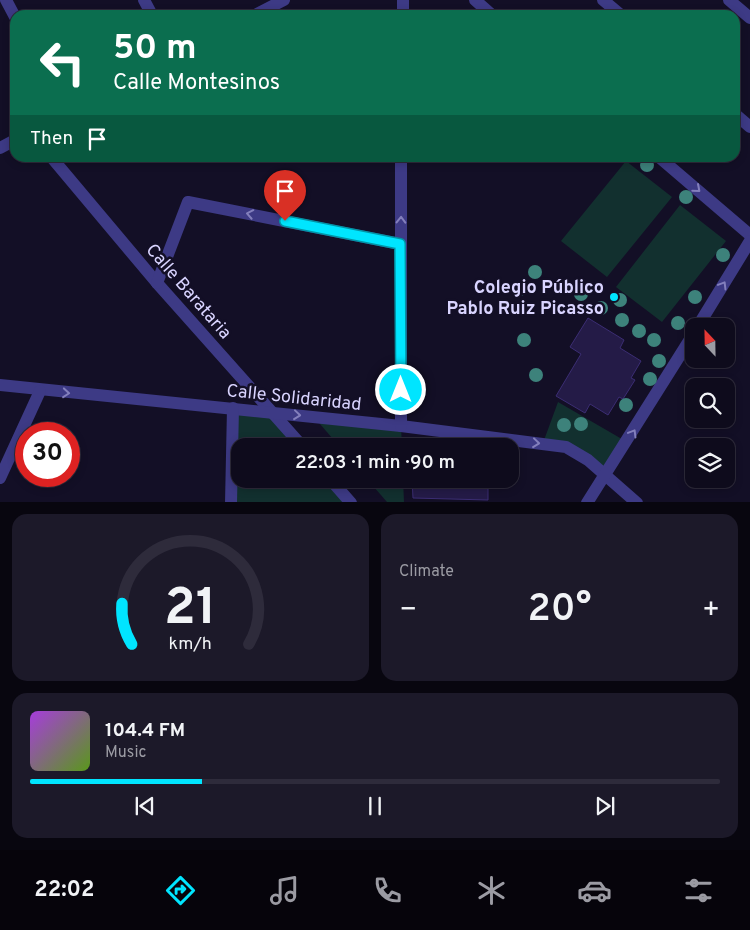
<!DOCTYPE html>
<meta charset="utf-8">
<style>
:root{--surface:#0e0b1c;--page:#1c1929;--text:#f1f3f6;--muted:#9b9ba3;--line:#2e2b3b;--accent:#00e5ff}
body{margin:0;font-family:Overpass,sans-serif;background:var(--page);color:var(--text);height:100vh;display:flex;flex-direction:column;font-size:19px;white-space:nowrap}
*{box-sizing:border-box;margin:0}
p{font-size:16px;color:var(--muted)}
.icon{flex:none;width:28px;height:28px;fill:none;stroke:currentColor;stroke-width:2;stroke-linecap:round;stroke-linejoin:round}
.map{position:relative;height:502px;overflow:hidden}
.side{display:flex;flex-direction:column;gap:12px;padding:12px;background:#08060f;flex:1}
.side>*{flex:none}
.guide{position:absolute;left:10px;top:10px;width:730px;height:152px;border-radius:15px;box-shadow:0 2px 8px #0003,0 0 0 1px var(--line);background:#0b6e4f;color:#fff;overflow:hidden}
.needle{width:32px;rotate:338deg}
.buttons{position:absolute;left:685px;top:318px;display:grid;gap:10px}
.buttons a{display:grid;place-items:center;width:50px;height:50px;border-radius:10px;background:var(--surface);box-shadow:0 2px 8px #0003,0 0 0 1px var(--line);font-size:25px}
.speed{position:absolute;left:15px;top:422px;display:flex;gap:10px;font-size:25px;font-weight:700;text-align:center}
.speed>*{display:grid;place-content:center;width:65px;height:65px;border-radius:50%;background:var(--surface);box-shadow:0 2px 8px #0003,0 0 0 1px var(--line);line-height:1}
.speed .limit{border:8px solid #d22;background:#fff;color:#111}
.pin{position:absolute;display:grid;place-items:center;width:42px;height:42px;color:#fff;margin:-51px -21px;border-radius:50% 50% 50% 0;rotate:-45deg;box-shadow:0 0 5px #0007}
.pin .icon{rotate:45deg}
.me{position:absolute;width:55px;margin:-28px;rotate:0deg;stroke-linejoin:round;filter:drop-shadow(0 0 4px #0008)}
.turn{display:flex;align-items:center;gap:18px;height:105px;padding:0 20px;font-size:22px}
.turn .icon{width:65px;height:65px;stroke-width:2.5}
.turn b{display:block;font-size:35px;line-height:42px}
.then{display:flex;align-items:center;height:48px;padding:0 20px;background:#0003;gap:10px;font-size:19px}
.big{font-size:38px;font-weight:600;line-height:1.1}
.side .tile{flex:1;display:flex;flex-direction:column;justify-content:center;gap:8px;min-width:0;padding:0 18px;border-radius:15px;background:var(--page)}
.side .dial{align-items:center;gap:0}
.dial svg{height:130px;overflow:visible;fill:none;stroke:var(--line);stroke-width:7;stroke-linecap:round;text-anchor:middle}
.dial text{fill:var(--text);stroke:none}
.song{display:flex;align-items:center;gap:15px}
.cover{width:60px;height:60px;border-radius:8px;background:linear-gradient(135deg,hsl(280 70% 55%),hsl(90 70% 35%))}
.played{height:5px;border-radius:2px;background:linear-gradient(90deg,var(--accent) 25%,var(--line) 25%)}
.keys{display:flex;justify-content:space-around;direction:ltr}
.heat{display:flex;justify-content:space-between;align-items:center;font-size:28px;direction:ltr}
.side .tiles{flex:1;display:grid;gap:12px;grid-template-columns:1fr 1fr}
.tile:last-child{grid-column:span 2}
.trip{position:absolute;left:231px;top:438px;width:288px;height:50px;border-radius:15px;background:var(--surface);box-shadow:0 2px 8px #0003,0 0 0 1px var(--line);font-weight:600;line-height:50px;text-align:center}
.dock{display:flex;height:80px;justify-content:space-around;align-items:center;background:#06040b;color:var(--muted)}
.dock .icon{width:35px;height:35px}
.dock .current{color:var(--accent)}
.dock b{font-size:22px;color:var(--text)}
.map>svg:first-child{display:block}
</style>
<div class="map">
<svg width="750" height="503" viewBox="0 0 750 503">
<rect width="100%" height="100%" fill="#130f26"/>
<g fill="#12302f">
<polygon points="626,161 672,197 607,277 561,241"/>
<polygon points="680,205 726,241 662,322 616,287"/>
<polygon points="558,402 627,442 605,473 588,460 543,443"/>
<polygon points="233,408 273,413 302,446 240,446 240,479 330,479 351,503 231,503"/>
<polygon points="314,417 401,426 402,446 339,446"/>
<polygon points="367,479 403,479 404,502 387,502"/>
</g>
<g fill="#241b47" stroke="#3b2d73">
<polygon points="588,318 624,340 620,348 641,361 631,378 635,380 623,399 619,397 608,415 590,404 585,413 556,396 581,354 570,347"/>
<polygon points="412,479 488,479 488,500 413,498"/>
</g>
<g fill="none" stroke-linecap="round" stroke-linejoin="round">
<g stroke="#3d3a85" stroke-width="12">
<polyline points="6,0 15,17"/>
<polyline points="144,0 152,15"/>
<polyline points="475,0 492,15"/>
<polyline points="603,0 621,15"/>
<polyline points="729,0 750,18"/>
<polyline points="255,15 284,0"/>
<polyline points="403,15 403,0"/>
<polyline points="735,114 750,127"/>
<polyline points="0,148 15,140"/>
<polyline points="52,158 157,283 302,446"/>
<polyline points="660,158 750,235"/>
<polyline points="157,283 188,202 400,244"/>
<polyline points="698,326 750,241"/>
<polyline points="0,385 401,426 566,447 588,460 637,503"/>
<polyline points="401,426 401,158"/>
<polyline points="0,478 40,391"/>
<polyline points="330,479 351,503"/>
<polyline points="231,503 233,408"/>
<polyline points="587,503 694,333"/>
</g>
</g>
<g fill="#3d827b">
<circle cx="647" cy="165" r="7"/>
<circle cx="686" cy="197" r="7"/>
<circle cx="723" cy="255" r="7"/>
<circle cx="535" cy="272" r="7"/>
<circle cx="520" cy="289" r="7"/>
<circle cx="581" cy="294" r="7"/>
<circle cx="695" cy="297" r="7"/>
<circle cx="620" cy="300" r="7"/>
<circle cx="601" cy="308" r="7"/>
<circle cx="622" cy="320" r="7"/>
<circle cx="678" cy="323" r="7"/>
<circle cx="639" cy="331" r="7"/>
<circle cx="524" cy="340" r="7"/>
<circle cx="654" cy="340" r="7"/>
<circle cx="659" cy="361" r="7"/>
<circle cx="536" cy="375" r="7"/>
<circle cx="650" cy="379" r="7"/>
<circle cx="626" cy="405" r="7"/>
<circle cx="581" cy="424" r="7"/>
<circle cx="564" cy="425" r="7"/>
</g>
<defs><path id="oneway-chevron" d="M-2-3.5L2.5 0L-2 3.5" fill="none" stroke-width="1.6" stroke-linecap="round" stroke-linejoin="round" transform="scale(1.25)"/></defs>
<g stroke="#837fbc">
<use href="#oneway-chevron" transform="translate(697 189) rotate(41)"/>
<use href="#oneway-chevron" transform="translate(250 214) rotate(-169)"/>
<use href="#oneway-chevron" transform="translate(401 220) rotate(-89)"/>
<use href="#oneway-chevron" transform="translate(723 285) rotate(-59)"/>
<use href="#oneway-chevron" transform="translate(66 393) rotate(5)"/>
<use href="#oneway-chevron" transform="translate(297 415) rotate(6)"/>
<use href="#oneway-chevron" transform="translate(633 433) rotate(-59)"/>
<use href="#oneway-chevron" transform="translate(536 443) rotate(6)"/>
</g>
<g fill="none" stroke-linecap="round" stroke-linejoin="round">
<defs>
<polyline id="route" points="285,221 400,244 401,390"/>
</defs>
<use href="#route" stroke="#0095a6" stroke-width="12"/>
<use href="#route" stroke="#00e5ff" stroke-width="9"/>
</g>
<circle fill="#00e5ff" stroke="#130f26" stroke-width="2" cx="614" cy="297" r="5"/>
<g text-anchor="middle" stroke-width="5" stroke-linejoin="round" paint-order="stroke">
<g font-size="18" font-weight="bold" fill="#d9d4ff" stroke="#130f26" text-anchor="end">
<text x="604" y="293">Colegio Público<tspan x="604" dy="21">Pablo Ruiz Picasso</tspan></text>
</g>
<g font-size="18" fill="#d9d4ff" stroke="#130f26">
<text transform="translate(189 291) rotate(49)" y="6">Calle Barataria</text>
<text transform="translate(294 397) rotate(6)" y="6">Calle Solidaridad</text>
</g>
</g>
</svg>
<div class="buttons">
<a><svg class="needle" viewBox="-14 -14 28 28"><path d="M0-13l5 13h-10z" fill="#e53935"/><path d="M0 13l5-13h-10z" fill="#9b9ba3"/></svg></a>
<a><svg class="icon" aria-label="search" viewBox="0 0 24 24"><circle cx="10" cy="10" r="6"/><path d="M15 15l6 6"/></svg></a>
<a><svg class="icon" aria-label="layers" viewBox="0 0 24 24"><path d="M12 4l9 5-9 5-9-5zM3 14l9 5 9-5"/></svg></a>
</div>
<div class="speed"><div class="limit">30</div></div>
<div class="pin" style="left:285px;top:221px;background:#d93025"><svg class="icon" aria-label="arrive" viewBox="0 0 24 24"><path d="M6 21V4h12l-3 4 3 4H6"/></svg></div>
<svg class="me" style="left:401px;top:390px" viewBox="-20 -20 40 40"><circle r="17" fill="#00e5ff" stroke="#fff" stroke-width="3"/><path d="M0-11L8 9 0 5-8 9z" fill="#fff"/></svg>
<div class="trip">22:03 · 1 min · 90 m</div>
<div class="guide">
<div class="turn"><svg class="icon" aria-label="left" viewBox="0 0 24 24"><path d="M17 20v-9H6M10 6l-5 5 5 5"/></svg><div><b>50 m</b>Calle Montesinos</div></div>
<div class="then">Then<svg class="icon" aria-label="arrive" viewBox="0 0 24 24"><path d="M6 21V4h12l-3 4 3 4H6"/></svg></div>
</div>
</div>
<section class="side">
<div class="tiles">
<div class="tile dial"><svg viewBox="0 0 100 80">
<path d="M14 69A42 42 0 1 1 86 69"/>
<path d="M14 69A42 42 0 0 1 8 44" stroke="#00e5ff"/>
<text x="50" y="56" font-size="32" font-weight="700">21</text>
<text x="50" y="72" font-size="11">km/h</text>
</svg></div>
<div class="tile"><p>Climate</p>
<div class="heat"><a>−</a><b class="big">20°</b><a>+</a></div>
</div>
<div class="tile">
<div class="song"><i class="cover"></i><div><b>104.4 FM</b><p>Music</p></div></div>
<div class="played"></div>
<div class="keys"><svg class="icon" aria-label="previous" viewBox="0 0 24 24"><path d="M18 5L8 12l10 7zM5 5v14"/></svg><svg class="icon" aria-label="pause" viewBox="0 0 24 24"><path d="M8 5v14M16 5v14"/></svg><svg class="icon" aria-label="next" viewBox="0 0 24 24"><path d="M6 5l10 7-10 7zM19 5v14"/></svg></div>
</div>
</div>
</section>
<nav class="dock">
<b>22:02</b>
<svg class="icon current" aria-label="directions" viewBox="0 0 24 24"><path d="M12 3l9 9-9 9-9-9zM9 14v-3h6M13 9l2 2-2 2"/></svg>
<svg class="icon" aria-label="music" viewBox="0 0 24 24"><path d="M9 18V5l10-2v13"/><circle cx="6" cy="18" r="3"/><circle cx="16" cy="16" r="3"/></svg>
<svg class="icon" aria-label="phone" viewBox="0 0 24 24"><path d="M5 4h4l2 5-3 2q2 4 5 5l2-3 5 2v4C11 20 4 13 5 4z"/></svg>
<svg class="icon" aria-label="climate" viewBox="0 0 24 24"><path d="M12 3v18M4 7l16 10M4 17L20 7"/></svg>
<svg class="icon" aria-label="car" viewBox="0 0 24 24"><path d="M5 17H2v-5l4-1 3-4h7l3 4 3 1v5h-3M9 17h6M6 11h13"/><circle cx="7" cy="17" r="2"/><circle cx="17" cy="17" r="2"/></svg>
<svg class="icon" aria-label="filters" viewBox="0 0 24 24"><path d="M4 7h16M4 17h16"/><circle cx="9" cy="7" r="2"/><circle cx="15" cy="17" r="2"/></svg>
</nav>
